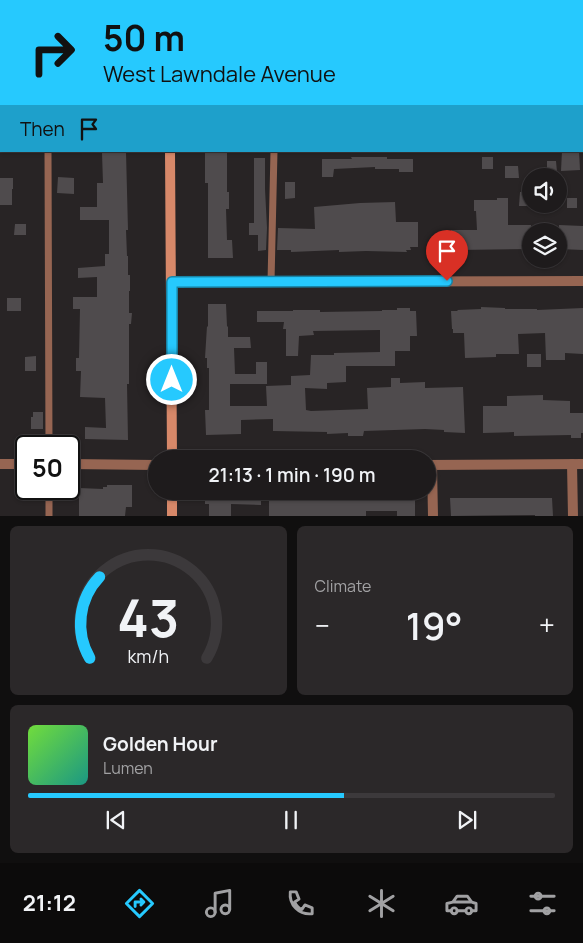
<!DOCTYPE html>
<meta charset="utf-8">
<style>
:root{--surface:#1e1b1c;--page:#2b2829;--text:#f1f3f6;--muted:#a1a1a3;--line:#3c393b;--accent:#26c9fe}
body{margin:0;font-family:Manrope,sans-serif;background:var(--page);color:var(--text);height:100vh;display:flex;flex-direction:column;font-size:19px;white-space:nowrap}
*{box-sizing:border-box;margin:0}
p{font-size:16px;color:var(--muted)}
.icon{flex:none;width:28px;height:28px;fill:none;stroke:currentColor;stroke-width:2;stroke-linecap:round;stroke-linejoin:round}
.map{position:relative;height:516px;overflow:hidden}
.side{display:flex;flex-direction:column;gap:10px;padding:10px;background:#100f0f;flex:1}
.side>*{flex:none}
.banner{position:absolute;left:0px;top:0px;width:584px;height:152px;box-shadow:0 1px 4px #0004,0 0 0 1px var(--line);background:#26c9fe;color:#111;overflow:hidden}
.buttons{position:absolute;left:522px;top:168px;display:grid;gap:10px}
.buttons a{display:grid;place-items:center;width:45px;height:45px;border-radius:50%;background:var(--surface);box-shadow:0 1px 4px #0004,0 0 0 1px var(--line);font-size:25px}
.speed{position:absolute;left:15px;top:435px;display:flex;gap:10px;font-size:25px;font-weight:700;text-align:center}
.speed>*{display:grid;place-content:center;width:65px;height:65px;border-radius:50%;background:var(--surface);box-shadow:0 1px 4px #0004,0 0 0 1px var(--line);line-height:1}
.speed .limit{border:2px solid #111;border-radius:8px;background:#fff;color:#111}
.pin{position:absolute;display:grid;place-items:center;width:42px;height:42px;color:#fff;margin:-51px -21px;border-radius:50% 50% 50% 0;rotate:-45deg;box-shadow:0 0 5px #0007}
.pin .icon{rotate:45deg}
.me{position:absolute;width:55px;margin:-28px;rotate:0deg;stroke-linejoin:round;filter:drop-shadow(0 0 4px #0008)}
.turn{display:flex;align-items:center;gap:18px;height:105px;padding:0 20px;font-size:22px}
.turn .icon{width:65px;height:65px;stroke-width:2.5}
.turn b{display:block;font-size:35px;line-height:42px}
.then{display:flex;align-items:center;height:48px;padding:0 20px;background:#0003;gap:10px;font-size:19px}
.big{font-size:38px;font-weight:600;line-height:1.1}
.side .card{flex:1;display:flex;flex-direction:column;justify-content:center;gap:8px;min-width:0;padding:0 18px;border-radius:8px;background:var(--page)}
.side .dial{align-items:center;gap:0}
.dial svg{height:130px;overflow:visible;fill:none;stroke:var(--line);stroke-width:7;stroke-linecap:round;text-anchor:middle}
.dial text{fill:var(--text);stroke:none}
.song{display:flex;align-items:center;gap:15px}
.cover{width:60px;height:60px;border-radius:8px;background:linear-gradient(135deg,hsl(100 70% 55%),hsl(170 70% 35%))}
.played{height:5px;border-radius:2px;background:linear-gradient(90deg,var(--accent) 60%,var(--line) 60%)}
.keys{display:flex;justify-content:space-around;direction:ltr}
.heat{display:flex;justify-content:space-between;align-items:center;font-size:28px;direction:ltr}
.side .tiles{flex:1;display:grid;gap:10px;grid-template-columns:1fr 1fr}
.card:last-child{grid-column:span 2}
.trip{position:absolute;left:148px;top:450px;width:288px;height:50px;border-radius:25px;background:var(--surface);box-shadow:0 1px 4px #0004,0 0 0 1px var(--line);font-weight:600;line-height:50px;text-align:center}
.tabs{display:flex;height:80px;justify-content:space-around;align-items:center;background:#0c0b0b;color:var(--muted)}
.tabs .icon{width:35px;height:35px}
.tabs .on{color:var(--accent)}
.tabs b{font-size:22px;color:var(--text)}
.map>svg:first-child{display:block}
</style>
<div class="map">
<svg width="583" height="516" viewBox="0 0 583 516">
<rect width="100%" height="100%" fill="#282425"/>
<g fill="#4f4b4d">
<polygon points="205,151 227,151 227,192 229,192 229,209 226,209 227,240 232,240 233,258 208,258 208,183 205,183"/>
<polygon points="562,151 579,151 580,170 561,171"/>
<polygon points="126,152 128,230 126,230 127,256 128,256 128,275 130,275 130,291 129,291 129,313 132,313 131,324 129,324 129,384 127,384 128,440 85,439 85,427 106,428 105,398 80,397 81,371 76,371 76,358 79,358 80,309 73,309 73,297 97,297 97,277 78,278 78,268 105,266 105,254 109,254 109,220 80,220 80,207 97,207 97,183 103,183 102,153"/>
<polygon points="351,157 387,157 387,159 413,159 413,172 399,172 399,169 375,169 375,167 334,169 333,177 322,177 322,159 352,159"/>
<rect x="482" y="157" width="11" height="12"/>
<polygon points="254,158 265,158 265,189 267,228 266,250 258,251 258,235 249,235 249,223 254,223"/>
<polygon points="547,161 556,161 557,172 547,172"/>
<polygon points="505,166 518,166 519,178 505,178"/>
<polygon points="58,177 74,178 74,194 57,193"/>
<polygon points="0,178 13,178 13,189 12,189 12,205 0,205"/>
<polygon points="285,182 295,182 295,198 285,199"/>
<polygon points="520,192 531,192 531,206 519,206"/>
<polygon points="497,198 508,198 508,225 531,225 531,249 458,250 458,247 451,247 451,230 477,230 476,211 474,211 474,200 497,200"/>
<rect x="567" y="198" width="10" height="10"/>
<polygon points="395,202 396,222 418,222 418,247 410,247 411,250 406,250 407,252 366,251 339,252 339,250 291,252 291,250 277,250 278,228 315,229 314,207 360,203"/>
<polygon points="15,224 26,224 26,235 14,235"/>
<polygon points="559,225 583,226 583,250 559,249"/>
<rect x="7" y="298" width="14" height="13"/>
<polygon points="208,304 226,304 227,326 228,327 228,337 250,337 251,348 234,348 235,374 256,374 256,362 267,362 267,384 230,384 230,406 267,406 266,386 291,385 291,376 310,375 311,355 334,355 334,353 380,352 380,330 313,331 314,335 299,336 298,356 286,356 286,329 283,329 284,322 257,322 257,311 293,311 293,310 320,310 320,312 382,311 382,310 397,310 397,308 410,308 410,311 416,311 417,336 410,336 410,351 395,351 395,366 346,366 346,382 327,383 327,389 305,388 306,410 311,411 368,409 367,388 391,387 391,378 400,378 400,383 425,382 425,388 463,387 465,433 444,432 444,430 425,429 364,431 363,436 348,436 348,433 327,434 327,432 273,431 273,419 241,420 241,434 206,435 205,410 209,410 209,368 207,368 207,358 205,358 207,326 208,327"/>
<polygon points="481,307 505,308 505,309 537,309 537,310 583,308 583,354 565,353 565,360 546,360 545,333 518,334 519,354 496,354 496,357 465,358 464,333 453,333 453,329 452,329 451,311 458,311 457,310 481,309"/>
<rect x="527" y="354" width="14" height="13"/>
<polygon points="36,356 36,371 25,371 25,357"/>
<polygon points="543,395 543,400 570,401 570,413 583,413 583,433 581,433 581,438 571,438 571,435 514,436 514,432 483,433 483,406 507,406 507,396"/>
<polygon points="33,412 43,412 43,429 31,429 31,417 33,417"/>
<polygon points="107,485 132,485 132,507 126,507 125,516 79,516 79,488 103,489 103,487 107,487"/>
<polygon points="205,491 261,491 261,505 231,504 231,516 209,516 209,504 205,504"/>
<polygon points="344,492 363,492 363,497 415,497 415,516 397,516 397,511 366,511 366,516 269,516 269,498 285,498 285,499 344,497"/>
<polygon points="450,498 552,498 553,516 535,516 535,515 451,516"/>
</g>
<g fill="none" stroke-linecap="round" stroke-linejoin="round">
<g stroke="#966552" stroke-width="7">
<polyline points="48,151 49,446"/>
<polyline points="271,282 274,151"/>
<polyline points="49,516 49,489"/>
</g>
<g stroke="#966552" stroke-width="10">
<polyline points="508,0 508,1"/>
<polyline points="582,97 583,97"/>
<polyline points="0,99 1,99"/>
<polyline points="172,282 583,281"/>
<polyline points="0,464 26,464"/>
<polyline points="69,464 156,465"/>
<polyline points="572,464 573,516"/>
<polyline points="426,465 583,464"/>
<polyline points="432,465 433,516"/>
</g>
<g stroke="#d78869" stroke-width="10">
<polyline points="169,0 169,1"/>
<polyline points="170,151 172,459"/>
<polyline points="172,516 172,491"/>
</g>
</g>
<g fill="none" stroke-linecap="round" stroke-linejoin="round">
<defs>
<polyline id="route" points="172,380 172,282 447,281"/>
</defs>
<use href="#route" stroke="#1983a5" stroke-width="12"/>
<use href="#route" stroke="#26c9fe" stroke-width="9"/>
</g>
</svg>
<div class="buttons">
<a><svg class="icon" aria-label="sound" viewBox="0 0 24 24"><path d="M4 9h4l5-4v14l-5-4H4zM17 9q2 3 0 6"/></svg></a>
<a><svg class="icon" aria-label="layers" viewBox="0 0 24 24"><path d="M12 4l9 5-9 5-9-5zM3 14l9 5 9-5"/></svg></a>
</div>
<div class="speed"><div class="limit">50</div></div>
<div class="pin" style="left:447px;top:281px;background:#d93025"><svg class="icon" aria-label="arrive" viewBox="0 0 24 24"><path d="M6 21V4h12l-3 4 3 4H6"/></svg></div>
<svg class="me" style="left:172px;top:380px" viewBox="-20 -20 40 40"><circle r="17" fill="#26c9fe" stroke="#fff" stroke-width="3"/><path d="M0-11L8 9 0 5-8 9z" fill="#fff"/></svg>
<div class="trip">21:13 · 1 min · 190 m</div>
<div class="banner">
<div class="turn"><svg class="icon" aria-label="right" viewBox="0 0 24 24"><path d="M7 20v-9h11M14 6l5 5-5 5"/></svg><div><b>50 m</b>West Lawndale Avenue</div></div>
<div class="then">Then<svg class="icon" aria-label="arrive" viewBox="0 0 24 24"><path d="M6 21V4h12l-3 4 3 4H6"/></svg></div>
</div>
</div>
<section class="side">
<div class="tiles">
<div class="card dial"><svg viewBox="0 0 100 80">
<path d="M14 69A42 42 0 1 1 86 69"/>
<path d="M14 69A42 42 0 0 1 20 19" stroke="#26c9fe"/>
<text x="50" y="56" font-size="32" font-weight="700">43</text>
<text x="50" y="72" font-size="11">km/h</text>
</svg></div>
<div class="card"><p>Climate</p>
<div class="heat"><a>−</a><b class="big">19°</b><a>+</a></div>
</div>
<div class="card">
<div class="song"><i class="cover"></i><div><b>Golden Hour</b><p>Lumen</p></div></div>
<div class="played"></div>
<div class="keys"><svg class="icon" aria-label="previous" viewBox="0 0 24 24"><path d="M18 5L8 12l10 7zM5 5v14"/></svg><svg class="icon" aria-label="pause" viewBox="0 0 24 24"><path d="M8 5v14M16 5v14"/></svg><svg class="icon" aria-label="next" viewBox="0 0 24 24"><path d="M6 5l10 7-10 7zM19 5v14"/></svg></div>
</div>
</div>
</section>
<nav class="tabs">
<b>21:12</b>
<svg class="icon on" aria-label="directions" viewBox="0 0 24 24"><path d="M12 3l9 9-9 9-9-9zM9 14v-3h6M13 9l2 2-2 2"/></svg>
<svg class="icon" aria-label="music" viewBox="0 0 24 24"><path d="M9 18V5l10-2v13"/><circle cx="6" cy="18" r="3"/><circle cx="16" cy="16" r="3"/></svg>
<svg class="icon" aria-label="phone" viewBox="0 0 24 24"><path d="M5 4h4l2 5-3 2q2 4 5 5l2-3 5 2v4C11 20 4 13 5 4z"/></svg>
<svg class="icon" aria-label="climate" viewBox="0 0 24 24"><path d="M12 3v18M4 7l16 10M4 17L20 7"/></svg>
<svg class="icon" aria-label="car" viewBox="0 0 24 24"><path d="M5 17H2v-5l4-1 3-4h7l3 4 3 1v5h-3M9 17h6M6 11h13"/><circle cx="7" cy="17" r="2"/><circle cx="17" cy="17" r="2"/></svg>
<svg class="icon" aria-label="filters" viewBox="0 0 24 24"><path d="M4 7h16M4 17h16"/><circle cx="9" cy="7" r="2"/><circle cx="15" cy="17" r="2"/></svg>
</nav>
